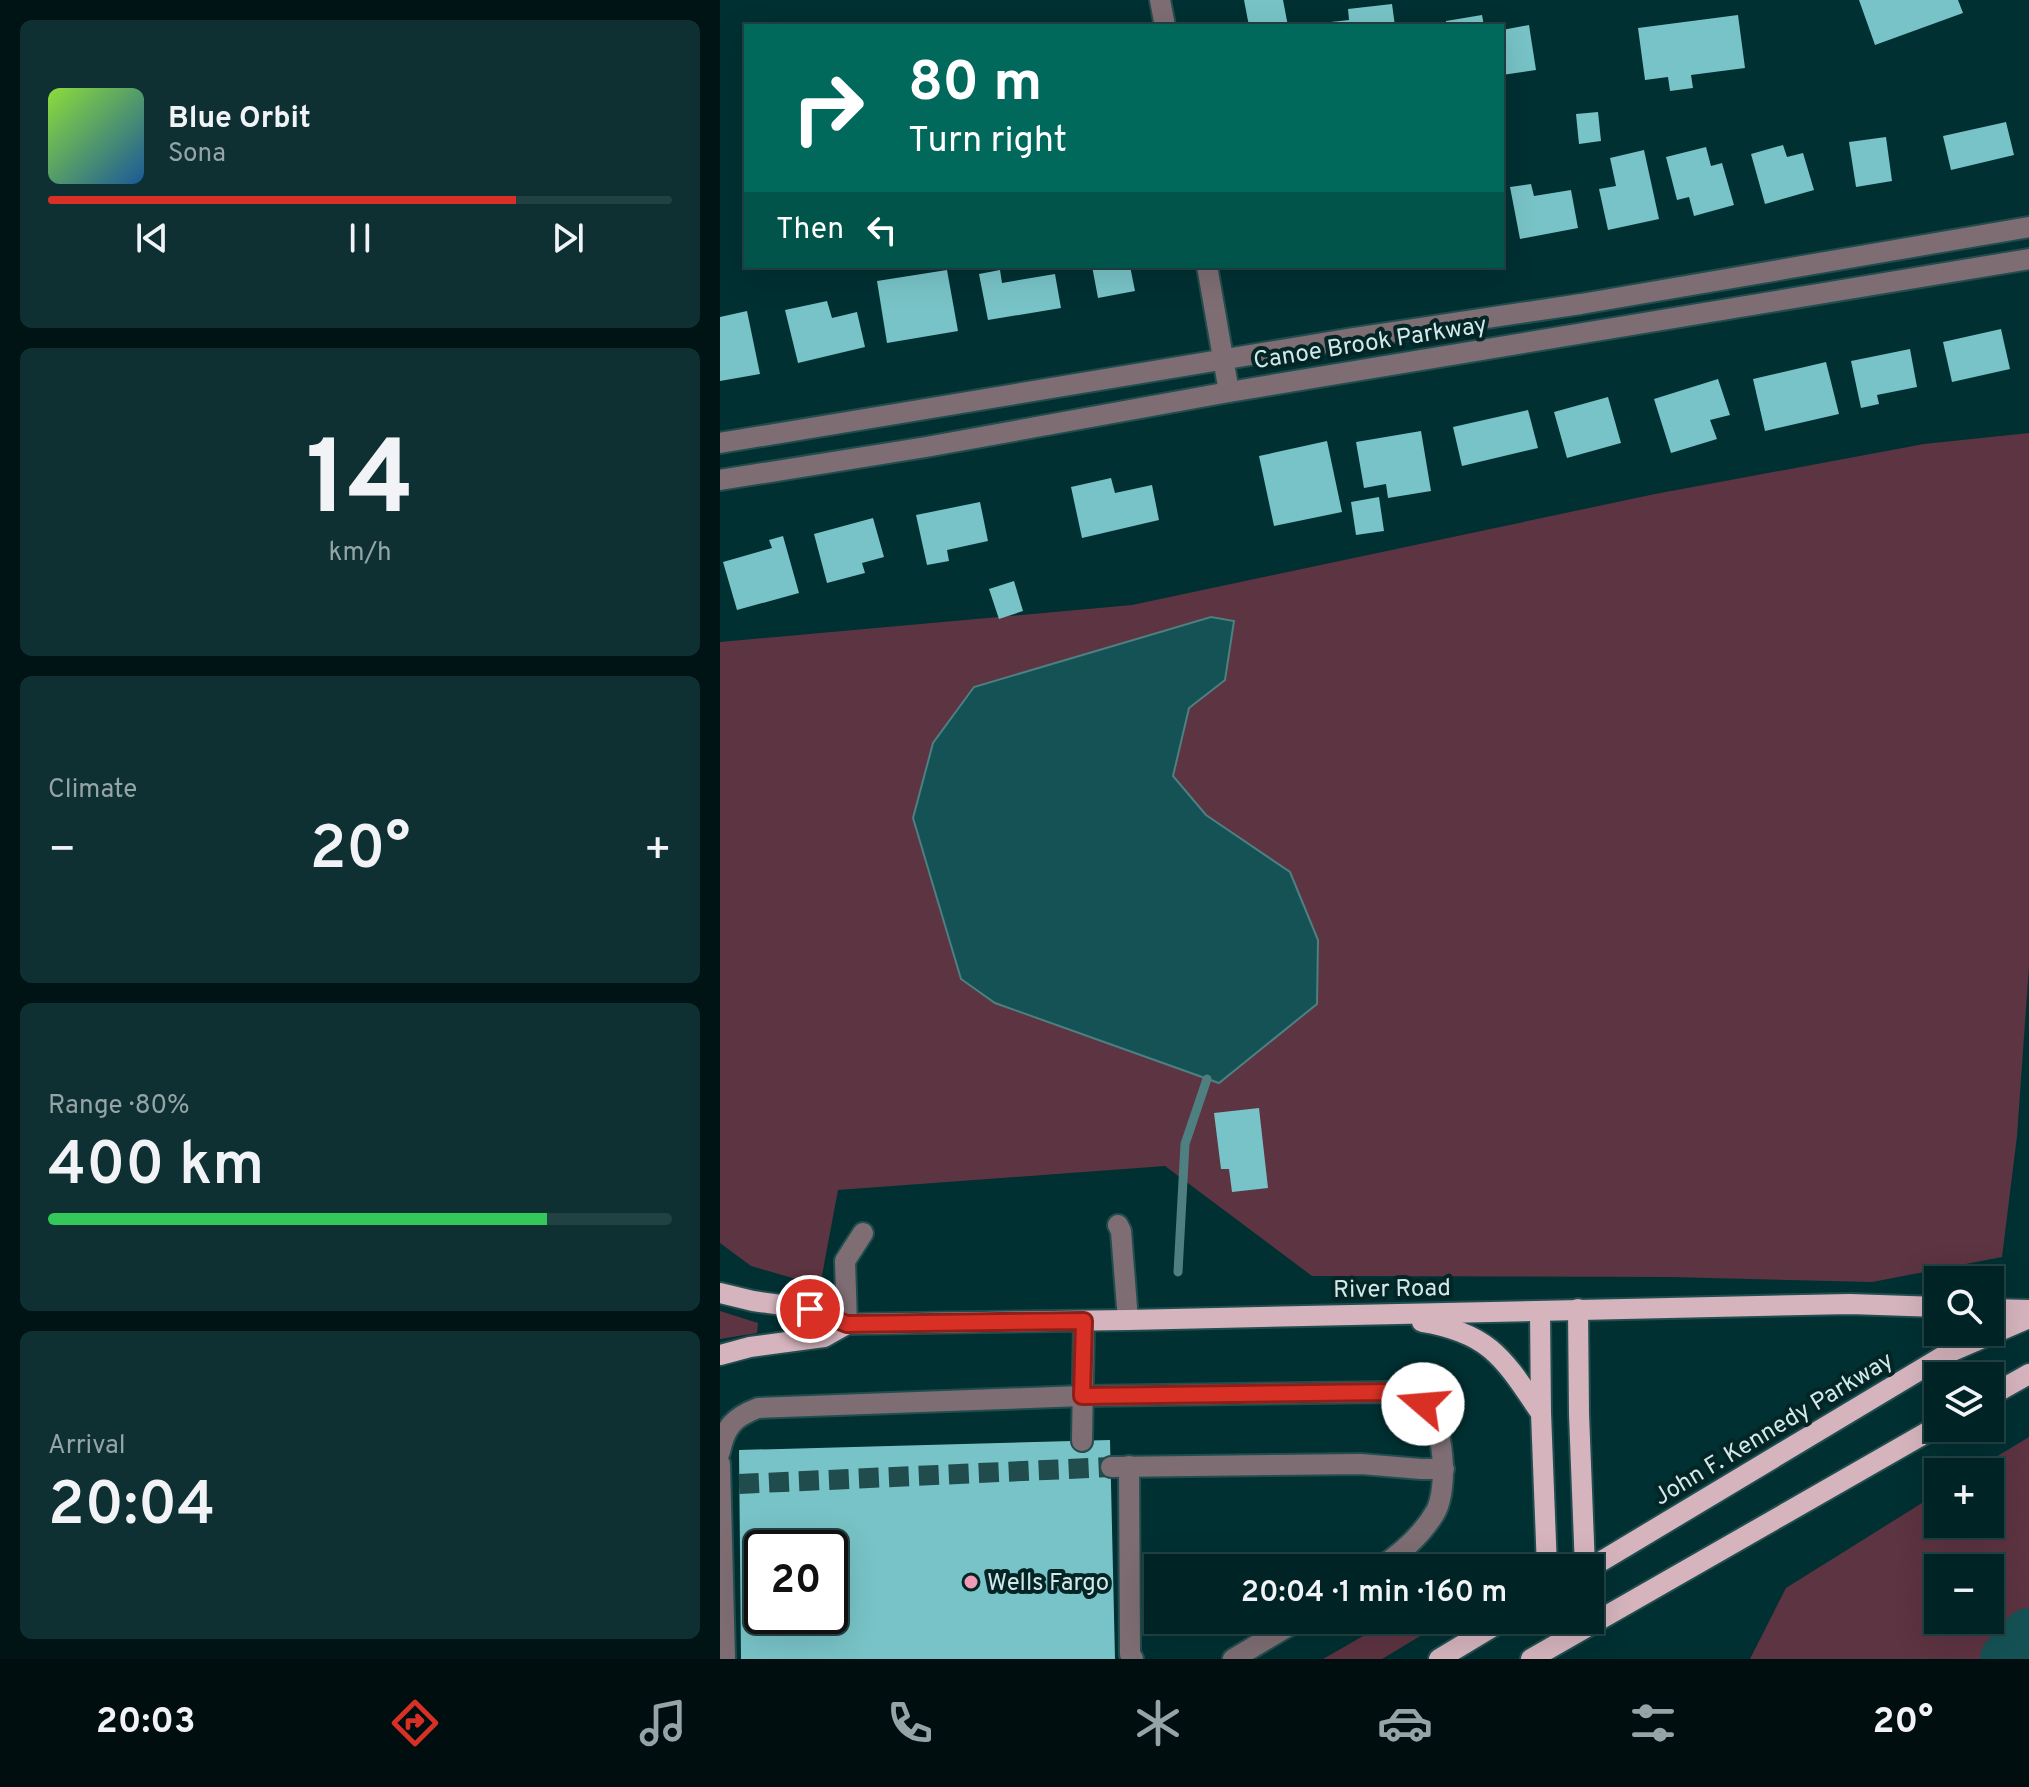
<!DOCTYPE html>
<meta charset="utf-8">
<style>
:root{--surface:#002426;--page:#0e3032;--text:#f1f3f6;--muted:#95a4a7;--line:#224143;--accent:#d93025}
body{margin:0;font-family:Overpass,sans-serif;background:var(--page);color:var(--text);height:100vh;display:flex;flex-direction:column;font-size:30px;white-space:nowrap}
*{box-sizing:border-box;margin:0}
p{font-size:26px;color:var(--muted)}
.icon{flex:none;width:44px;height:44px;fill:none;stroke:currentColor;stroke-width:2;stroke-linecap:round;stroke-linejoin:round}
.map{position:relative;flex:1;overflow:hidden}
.details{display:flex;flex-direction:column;gap:20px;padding:20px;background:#001415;width:720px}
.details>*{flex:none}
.hud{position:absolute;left:24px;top:24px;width:760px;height:244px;border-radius:0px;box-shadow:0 8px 32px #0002,0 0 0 2px var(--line);background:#00695c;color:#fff;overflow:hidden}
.buttons{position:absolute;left:1204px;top:1266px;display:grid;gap:16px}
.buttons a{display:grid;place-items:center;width:80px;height:80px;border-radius:0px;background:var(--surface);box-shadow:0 8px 32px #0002,0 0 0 2px var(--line);font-size:40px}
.speed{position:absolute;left:24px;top:1530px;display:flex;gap:16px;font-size:40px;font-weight:700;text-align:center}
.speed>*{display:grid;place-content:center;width:104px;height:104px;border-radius:50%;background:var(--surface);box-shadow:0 8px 32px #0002,0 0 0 2px var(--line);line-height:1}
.speed .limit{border:4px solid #111;border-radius:12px;background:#fff;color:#111}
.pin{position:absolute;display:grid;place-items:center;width:68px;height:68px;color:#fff;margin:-34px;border:4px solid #fff;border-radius:50%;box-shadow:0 2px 8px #0007}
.me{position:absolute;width:88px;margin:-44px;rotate:288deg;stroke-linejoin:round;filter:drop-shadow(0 0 6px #0008)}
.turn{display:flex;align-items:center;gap:28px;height:168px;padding:0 32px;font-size:36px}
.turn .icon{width:104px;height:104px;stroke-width:2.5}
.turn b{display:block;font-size:56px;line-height:68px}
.then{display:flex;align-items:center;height:76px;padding:0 32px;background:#0003;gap:16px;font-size:30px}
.big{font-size:60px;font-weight:600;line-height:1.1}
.details .card{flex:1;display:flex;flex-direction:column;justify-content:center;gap:12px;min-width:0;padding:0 28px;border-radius:12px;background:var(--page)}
.details .dial{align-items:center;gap:0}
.dial b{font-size:104px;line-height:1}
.song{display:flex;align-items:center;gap:24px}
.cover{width:96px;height:96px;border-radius:12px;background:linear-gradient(135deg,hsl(90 70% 55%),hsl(210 70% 35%))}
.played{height:8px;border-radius:4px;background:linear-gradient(90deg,var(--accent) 75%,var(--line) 75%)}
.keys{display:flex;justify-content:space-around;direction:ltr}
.heat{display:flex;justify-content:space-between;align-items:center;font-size:44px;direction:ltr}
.charge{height:12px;border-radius:6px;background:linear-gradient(90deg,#34c759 80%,var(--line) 0)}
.trip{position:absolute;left:424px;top:1554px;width:460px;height:80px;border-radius:0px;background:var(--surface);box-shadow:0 8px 32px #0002,0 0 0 2px var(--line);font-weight:600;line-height:80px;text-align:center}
.menu{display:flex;height:128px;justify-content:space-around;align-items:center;background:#000e0f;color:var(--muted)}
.menu .icon{width:56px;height:56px}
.menu .selected{color:var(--accent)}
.menu b{font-size:36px;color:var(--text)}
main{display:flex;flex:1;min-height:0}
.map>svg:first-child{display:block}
</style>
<main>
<section class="details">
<div class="card">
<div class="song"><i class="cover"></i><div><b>Blue Orbit</b><p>Sona</p></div></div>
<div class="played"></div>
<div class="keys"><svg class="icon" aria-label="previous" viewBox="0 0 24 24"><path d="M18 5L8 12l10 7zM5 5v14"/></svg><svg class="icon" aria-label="pause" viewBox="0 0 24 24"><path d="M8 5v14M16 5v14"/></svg><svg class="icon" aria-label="next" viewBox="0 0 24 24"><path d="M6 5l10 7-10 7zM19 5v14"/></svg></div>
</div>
<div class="card dial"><b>14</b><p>km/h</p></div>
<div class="card"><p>Climate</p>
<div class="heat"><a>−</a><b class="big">20°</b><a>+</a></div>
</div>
<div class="card"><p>Range · 80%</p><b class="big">400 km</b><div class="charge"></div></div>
<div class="card"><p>Arrival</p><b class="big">20:04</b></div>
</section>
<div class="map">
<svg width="1309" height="1659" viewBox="0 0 1309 1659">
<rect width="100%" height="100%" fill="#003032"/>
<g fill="#5d3441" fill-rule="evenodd">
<polygon points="1309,433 1309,966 1297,1136 1282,1257 1152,1282 949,1277 592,1276 445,1166 118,1190 100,1286 31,1266 0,1243 0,642 412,605 935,494 1204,444"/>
<polygon points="0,1311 38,1323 37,1333 0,1339"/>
<path d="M 1309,1437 L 1309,1659 L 1030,1659 L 1066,1588 L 1218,1493 L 1218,1524 L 1270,1524 L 1270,1472 L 1251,1472 ZM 1218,1568 L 1270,1568 L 1270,1620 L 1218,1620 Z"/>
<polygon points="671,1620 677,1620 702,1635 662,1659 603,1659"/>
</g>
<polygon fill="#155255" stroke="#4e7f81" stroke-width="2" points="491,617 514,621 505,680 469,708 453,776 486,815 570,872 598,940 597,1004 499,1083 275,1003 241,979 193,818 213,743 254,687"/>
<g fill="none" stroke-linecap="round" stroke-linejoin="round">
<polyline stroke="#4e7f81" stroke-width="9" points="458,1272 465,1144 487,1079"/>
<polyline stroke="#155255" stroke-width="54" points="1287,1659 1309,1635"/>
</g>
<g fill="#78c3c7" fill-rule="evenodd">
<polygon points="524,0 563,0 568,26 529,26"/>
<polygon points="1139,0 1238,0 1243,13 1155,45"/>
<polygon points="672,4 675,26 611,26 611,22 629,20 628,9"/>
<polygon points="762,15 764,26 726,26 726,21"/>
<polygon points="1018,15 1025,68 971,75 973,88 950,91 948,77 925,80 918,28"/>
<polygon points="809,25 816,70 782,75 782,30"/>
<polygon points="878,112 881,141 859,144 856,114"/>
<polygon points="1286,122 1294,155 1231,170 1223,136"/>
<polygon points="1166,137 1172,181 1136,187 1129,142"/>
<polygon points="1063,145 1067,157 1083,153 1094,190 1045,204 1031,154"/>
<polygon points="986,147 991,166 1002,163 1014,205 974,216 969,197 957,200 946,157"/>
<polygon points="924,150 939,219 888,230 879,189 896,186 890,158"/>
<polygon points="811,184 814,196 851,190 858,228 800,239 790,187"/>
<polygon points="372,266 410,266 415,291 378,298"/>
<polygon points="227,270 238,331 167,343 157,281"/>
<polygon points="280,270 282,283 335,274 341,308 268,320 259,274"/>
<polygon points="107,301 112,318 137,312 145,347 78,363 65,310"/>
<polygon points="27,311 40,374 0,381 0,317"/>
<polygon points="1281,329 1290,369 1232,382 1223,342"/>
<polygon points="1190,349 1197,387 1157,395 1159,404 1141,408 1131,361"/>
<polygon points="1106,362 1119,414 1045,431 1033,379"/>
<polygon points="998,379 1010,415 990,420 997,439 951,453 934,399"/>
<polygon points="888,397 901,443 847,458 834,412"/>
<polygon points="808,410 818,448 742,466 733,427"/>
<polygon points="701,431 711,491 668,498 666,484 644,488 636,442"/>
<polygon points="607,441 622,512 554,526 539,456"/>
<polygon points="391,478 395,493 432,485 439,520 362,538 351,487"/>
<polygon points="659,497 664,531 636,535 631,502"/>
<polygon points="260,502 268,541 227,550 229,561 207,565 196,515"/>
<polygon points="153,518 164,557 142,563 145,573 107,583 94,534"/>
<polygon points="63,536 79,593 17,610 3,562 52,548 49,540"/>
<polygon points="294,581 303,611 279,619 269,589"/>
<polygon points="539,1108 548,1188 512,1192 509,1169 501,1169 494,1113"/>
<path d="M 390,1440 L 395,1659 L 21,1659 L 19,1450 ZM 42,1548 L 110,1548 L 110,1616 L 42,1616 Z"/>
</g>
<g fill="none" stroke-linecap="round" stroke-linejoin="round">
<polyline stroke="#204c4d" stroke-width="20" stroke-dasharray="20 10" stroke-linecap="butt" points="19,1484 391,1467"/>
<defs>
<g id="minor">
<polyline points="440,0 445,26"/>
<polyline points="487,266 509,392"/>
<polyline points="0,443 633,338 861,304 1309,227"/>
<polyline points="0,480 206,447 509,392 1309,259"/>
<polyline points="398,1225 401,1231 408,1320"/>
<polyline points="127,1324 125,1261 143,1233"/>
<polyline points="362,1441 364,1321"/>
<path d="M 0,1452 C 5,1427 14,1417 38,1408 L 362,1396 L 668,1392 C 679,1394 694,1396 703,1404 C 725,1423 728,1487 716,1511 C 703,1534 680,1554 659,1568"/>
<polyline points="0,1464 5,1659"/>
<polyline points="409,1466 410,1654 413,1659"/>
<polyline points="391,1467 641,1464 701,1469 724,1469"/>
<polyline points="513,1659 579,1620"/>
</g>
<g id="major">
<polyline points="0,1293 33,1301 90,1309 127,1324 408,1320 1130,1304 1218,1307"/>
<polyline points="858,1309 859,1414 865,1568"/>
<polyline points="1270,1309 1309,1310"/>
<polyline points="820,1312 821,1413 827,1568"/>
<path d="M 702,1322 C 770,1333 784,1359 820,1412"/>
<polyline points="0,1355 30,1347 104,1337 127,1324"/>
<polyline points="1270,1396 1309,1374"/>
<polyline points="870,1568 1230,1352 1309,1318"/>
<polyline points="837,1620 844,1639"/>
<polyline points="719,1659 784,1620"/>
<polyline points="811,1659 1218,1426"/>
</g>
</defs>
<use href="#minor" stroke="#224d4f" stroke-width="24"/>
<use href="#major" stroke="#224d4f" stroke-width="24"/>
<use href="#minor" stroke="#7e6e73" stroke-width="20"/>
<use href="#major" stroke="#d5b4bd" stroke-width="20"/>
</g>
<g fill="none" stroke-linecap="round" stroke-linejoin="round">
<defs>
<polyline id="route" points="90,1309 127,1324 364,1321 362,1396 668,1392 686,1396 703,1404"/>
</defs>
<use href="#route" stroke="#8d1f18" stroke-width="20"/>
<use href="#route" stroke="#d93025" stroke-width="14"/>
</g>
<circle fill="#f09ab5" stroke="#032526" stroke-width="3" cx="251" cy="1582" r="8"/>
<g text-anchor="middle" stroke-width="8" stroke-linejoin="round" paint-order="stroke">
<g font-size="24" fill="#d2e8e9" stroke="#032526">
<text transform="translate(650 342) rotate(-9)" y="8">Canoe Brook Parkway</text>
<text transform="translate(672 1288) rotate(-1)" y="8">River Road</text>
<text transform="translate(1053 1428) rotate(-31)" y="8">John F. Kennedy Parkway</text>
</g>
<g font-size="24" fill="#d2e8e9" stroke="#032526" text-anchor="start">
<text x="267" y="1590">Wells Fargo</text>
</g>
</g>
</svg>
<div class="buttons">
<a><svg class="icon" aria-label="search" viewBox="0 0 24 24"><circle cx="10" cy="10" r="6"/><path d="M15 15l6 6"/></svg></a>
<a><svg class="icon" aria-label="layers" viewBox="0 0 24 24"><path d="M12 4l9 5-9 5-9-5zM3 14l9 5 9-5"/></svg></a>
<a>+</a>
<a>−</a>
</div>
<div class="speed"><div class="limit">20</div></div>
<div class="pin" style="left:90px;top:1309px;background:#d93025"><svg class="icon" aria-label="arrive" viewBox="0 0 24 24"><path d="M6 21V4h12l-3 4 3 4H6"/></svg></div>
<svg class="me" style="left:703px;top:1404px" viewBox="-20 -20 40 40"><circle r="19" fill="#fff"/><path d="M0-13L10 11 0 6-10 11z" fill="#d93025"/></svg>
<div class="trip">20:04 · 1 min · 160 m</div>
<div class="hud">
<div class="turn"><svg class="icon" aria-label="right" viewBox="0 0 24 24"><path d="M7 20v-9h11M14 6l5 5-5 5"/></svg><div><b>80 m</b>Turn right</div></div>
<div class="then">Then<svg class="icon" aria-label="left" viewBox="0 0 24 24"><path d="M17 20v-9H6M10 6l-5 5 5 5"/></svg></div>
</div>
</div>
</main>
<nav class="menu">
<b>20:03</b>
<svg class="icon selected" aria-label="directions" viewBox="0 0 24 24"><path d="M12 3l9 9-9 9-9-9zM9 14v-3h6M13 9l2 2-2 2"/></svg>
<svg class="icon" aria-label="music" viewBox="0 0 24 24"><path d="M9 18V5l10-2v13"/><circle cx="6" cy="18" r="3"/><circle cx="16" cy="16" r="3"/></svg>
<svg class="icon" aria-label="phone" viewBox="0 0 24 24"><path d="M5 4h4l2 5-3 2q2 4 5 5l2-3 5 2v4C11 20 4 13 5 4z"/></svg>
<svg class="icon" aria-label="climate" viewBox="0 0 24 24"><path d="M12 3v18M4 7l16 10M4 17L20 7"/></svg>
<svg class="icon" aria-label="car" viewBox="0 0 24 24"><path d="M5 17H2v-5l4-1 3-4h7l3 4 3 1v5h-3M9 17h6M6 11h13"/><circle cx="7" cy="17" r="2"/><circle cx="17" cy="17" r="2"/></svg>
<svg class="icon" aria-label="filters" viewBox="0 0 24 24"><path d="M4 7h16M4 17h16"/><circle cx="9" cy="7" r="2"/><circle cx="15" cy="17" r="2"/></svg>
<b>20°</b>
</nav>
